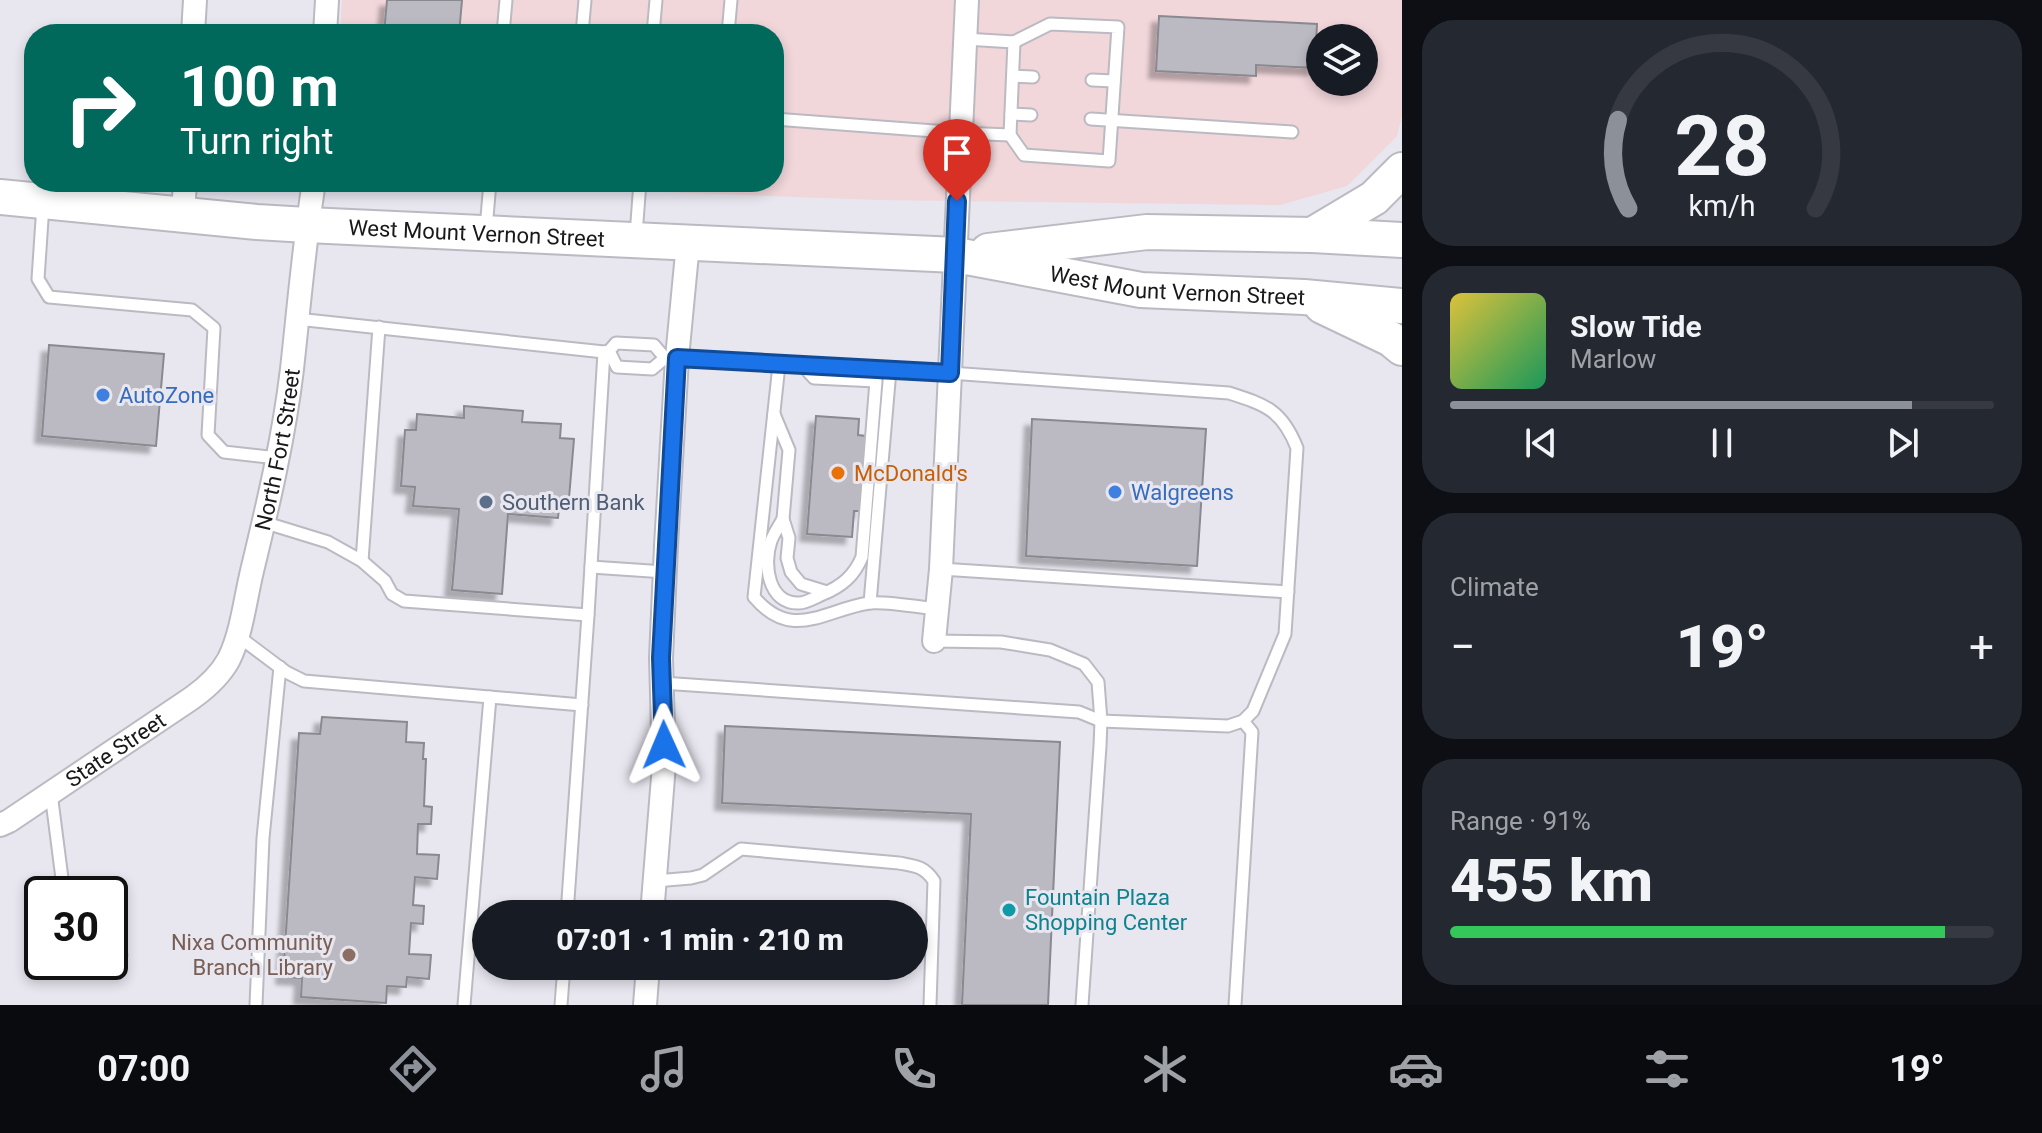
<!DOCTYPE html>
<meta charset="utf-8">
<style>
:root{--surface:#171b24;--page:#242831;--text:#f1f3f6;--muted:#9ea1a6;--line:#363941;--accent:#8c9099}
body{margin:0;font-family:Roboto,sans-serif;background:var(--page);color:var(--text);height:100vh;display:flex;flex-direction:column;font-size:30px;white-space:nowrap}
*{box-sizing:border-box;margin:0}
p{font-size:26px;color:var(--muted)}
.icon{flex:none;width:44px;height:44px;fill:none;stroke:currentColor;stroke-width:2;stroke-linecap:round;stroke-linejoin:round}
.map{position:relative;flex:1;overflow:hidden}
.drawer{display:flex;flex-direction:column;gap:20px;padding:20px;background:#0d0f14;width:640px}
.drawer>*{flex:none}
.banner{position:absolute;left:24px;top:24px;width:760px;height:168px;border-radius:32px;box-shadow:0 4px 12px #0003;background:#00695c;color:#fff;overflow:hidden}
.buttons{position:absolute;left:1306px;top:24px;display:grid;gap:16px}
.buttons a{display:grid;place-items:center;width:72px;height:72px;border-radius:50%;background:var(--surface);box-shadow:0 4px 12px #0003;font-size:40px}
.speed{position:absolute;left:24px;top:876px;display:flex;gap:16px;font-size:40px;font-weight:700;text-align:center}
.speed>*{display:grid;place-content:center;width:104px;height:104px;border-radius:50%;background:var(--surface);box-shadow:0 4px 12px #0003;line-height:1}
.speed .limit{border:4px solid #111;border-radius:12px;background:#fff;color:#111}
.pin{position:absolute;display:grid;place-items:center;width:68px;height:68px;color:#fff;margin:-82px -34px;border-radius:50% 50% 50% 0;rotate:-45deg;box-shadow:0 0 8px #0007}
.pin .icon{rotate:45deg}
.me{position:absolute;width:88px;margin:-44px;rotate:359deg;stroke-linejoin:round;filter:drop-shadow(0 0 6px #0008)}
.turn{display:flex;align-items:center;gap:28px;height:168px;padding:0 24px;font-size:36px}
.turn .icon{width:104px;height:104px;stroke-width:2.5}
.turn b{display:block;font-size:56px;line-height:68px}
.big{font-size:60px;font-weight:800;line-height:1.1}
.drawer .card{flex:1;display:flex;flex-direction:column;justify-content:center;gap:12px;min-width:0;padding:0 28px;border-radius:32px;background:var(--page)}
.drawer .dial{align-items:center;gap:0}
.dial svg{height:208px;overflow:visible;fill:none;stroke:var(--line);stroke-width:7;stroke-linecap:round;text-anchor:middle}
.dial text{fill:var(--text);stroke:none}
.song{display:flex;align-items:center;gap:24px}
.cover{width:96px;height:96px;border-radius:12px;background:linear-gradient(135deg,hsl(50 70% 55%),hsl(150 70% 35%))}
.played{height:8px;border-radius:4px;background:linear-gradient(90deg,var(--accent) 85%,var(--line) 85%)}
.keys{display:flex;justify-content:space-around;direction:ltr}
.heat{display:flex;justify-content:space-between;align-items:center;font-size:44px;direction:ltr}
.charge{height:12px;border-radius:6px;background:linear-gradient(90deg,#34c759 91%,var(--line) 0)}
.trip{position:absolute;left:472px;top:900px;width:456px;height:80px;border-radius:40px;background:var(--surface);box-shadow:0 4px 12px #0003;font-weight:800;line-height:80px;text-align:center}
.dock{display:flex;height:128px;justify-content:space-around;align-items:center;background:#090b0e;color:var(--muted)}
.dock .icon{width:56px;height:56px}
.dock .selected{color:var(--accent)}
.dock b{font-size:36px;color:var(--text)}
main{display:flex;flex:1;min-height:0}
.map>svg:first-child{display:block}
</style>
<main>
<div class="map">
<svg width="1402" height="1005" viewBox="0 0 1402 1005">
<defs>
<filter id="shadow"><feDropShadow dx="-7" dy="7" stdDeviation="2" flood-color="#0004"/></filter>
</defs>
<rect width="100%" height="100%" fill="#e8e6ef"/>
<path fill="#f1d6da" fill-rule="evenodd" d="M 342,0 L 1402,0 L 1402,116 L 1397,136 L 1347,186 L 1280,205 L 881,200 L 390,182 L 774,182 L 774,34 L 340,34 ZM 1320,38 L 1364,38 L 1364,82 L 1320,82 Z"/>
<g fill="#bbbac2" stroke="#8a8990" stroke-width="2" filter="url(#shadow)">
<polygon points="387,0 462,0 459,34 384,34"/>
<polygon points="1159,16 1317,24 1315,68 1256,65 1256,76 1156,71"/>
<polygon points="49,345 164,354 156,446 42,436"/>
<polygon points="464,406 523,411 522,422 561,424 560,438 574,439 569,498 560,498 558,518 508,514 502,594 452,590 459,509 413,506 415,487 401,486 405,430 416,430 417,414 464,418"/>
<polygon points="816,416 859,419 858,435 866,436 861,511 854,511 852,537 807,534"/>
<polygon points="1032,419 1206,429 1197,566 1026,556"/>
<polygon points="322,717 407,722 406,742 424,743 423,759 426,759 424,806 432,807 431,824 418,824 417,854 439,855 437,879 415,877 413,905 424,906 423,924 411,923 409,954 431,955 429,979 407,977 406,987 387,986 386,1003 301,997 302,978 283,977 299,733 320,734"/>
<polygon points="725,726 1060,742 1048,1005 962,1005 971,814 722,803"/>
</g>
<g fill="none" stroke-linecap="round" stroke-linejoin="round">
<defs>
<g id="service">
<polyline points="503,34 506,0"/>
<polyline points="582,34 585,0"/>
<polyline points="653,34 656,0"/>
<polyline points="728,34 731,0"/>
<polyline points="1013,76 1033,77"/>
<polyline points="1092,80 1114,81"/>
<polyline points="1011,114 1031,115"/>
<polyline points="774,119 961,133 1010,135 1014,42 965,39"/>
<polyline points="1091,119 1292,132"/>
<polyline points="1010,135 1024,155 1109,161 1118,27 1050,24 1014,42"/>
<polyline points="43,205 38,279 49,297 192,310 214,328 208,435 224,452 277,458"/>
<polyline points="486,229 490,182"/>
<polyline points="636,235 640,182"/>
<polyline points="297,319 604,352 609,351 616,343 654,345 665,358 652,369 617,367 609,351"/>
<path d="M 779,365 L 754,597 C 792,642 824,610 869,603 C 885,601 919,607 937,609"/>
<polyline points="774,414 789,450 783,519 789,538 787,558 791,572 801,584 827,592"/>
<path d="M 783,519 C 779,526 774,533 771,541 C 763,564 768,604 799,603 C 806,603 816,597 823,594 C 842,586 854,576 862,557 L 876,381 L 814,378 L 803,366"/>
<polyline points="263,522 328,542 362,561 385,581 392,594 404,601 588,615"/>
<polyline points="362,561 379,327"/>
<polyline points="591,567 665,572"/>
<polyline points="941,569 1288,592"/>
<polyline points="870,603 890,370"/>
<polyline points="238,636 286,672 304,681 582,705"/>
<polyline points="934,641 1001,642 1050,650 1084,664 1098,682 1101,721 1100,746 1082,1005"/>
<path d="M 662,683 L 1079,712 L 1101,721 L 1228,726 L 1243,721 L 1253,711 L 1285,634 L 1297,448 C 1282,410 1266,405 1229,393 L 950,373 L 665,358"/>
<polyline points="51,793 64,894"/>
<path d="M 655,881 L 691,878 L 703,875 L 741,849 L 899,863 C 915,866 924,866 934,881 L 930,1005"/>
<polyline points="567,914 588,615 604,352"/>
<polyline points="110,947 121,955"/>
<polyline points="256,1005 263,838 280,667"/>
<polyline points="464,1005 490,697"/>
<polyline points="561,1005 564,966"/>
<polyline points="1235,1005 1252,732 1243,721"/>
</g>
<g id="minor">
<polyline points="193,34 195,0"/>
<polyline points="325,34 327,0"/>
<polyline points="183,214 185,182"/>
<polyline points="934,641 941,569 967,0"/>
<path id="s1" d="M 0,825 L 9,821 L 192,698 C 206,688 220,676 229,659 C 242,632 245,600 252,571 C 268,505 284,437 292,369 C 299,306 304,244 314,182"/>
<polyline points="652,914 664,765 661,658 666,546 677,358 688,243"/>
<polyline points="645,1005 648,966"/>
</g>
<g id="primary">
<path id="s2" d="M 0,197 L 257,222 L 307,225 L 956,255 L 1141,290 L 1304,297 L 1402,306"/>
<polyline points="1312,235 1374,198 1402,170"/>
<polyline points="988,251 1147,232 1312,235 1402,240"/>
<polyline points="1322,306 1391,339 1402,348"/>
</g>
</defs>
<use href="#service" stroke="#bbbac2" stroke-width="15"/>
<use href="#minor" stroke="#bbbac2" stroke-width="26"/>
<use href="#primary" stroke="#bbbac2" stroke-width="38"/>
<use href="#service" stroke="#fff" stroke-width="11"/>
<use href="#minor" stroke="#fff" stroke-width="22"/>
<use href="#primary" stroke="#fff" stroke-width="34"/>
</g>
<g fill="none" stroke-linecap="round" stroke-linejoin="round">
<defs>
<polyline id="route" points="664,745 661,658 677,358 950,373 957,201"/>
</defs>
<use href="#route" stroke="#114b97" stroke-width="20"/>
<use href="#route" stroke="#1a73e8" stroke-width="14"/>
</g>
<g fill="#3f7fe0" stroke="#e8e6ef" stroke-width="3">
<circle cx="103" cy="395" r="8"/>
<circle cx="1115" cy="492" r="8"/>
</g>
<circle fill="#e8710a" stroke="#e8e6ef" stroke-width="3" cx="838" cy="473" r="8"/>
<circle fill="#5c6f8a" stroke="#e8e6ef" stroke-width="3" cx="486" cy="502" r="8"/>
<circle fill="#0f9aa8" stroke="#e8e6ef" stroke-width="3" cx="1009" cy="910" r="8"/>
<circle fill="#8d6e63" stroke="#e8e6ef" stroke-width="3" cx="349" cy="955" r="8"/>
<g text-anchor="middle" stroke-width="6" stroke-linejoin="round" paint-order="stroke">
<g font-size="22" fill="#18181a" stroke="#e8e6ef">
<text dy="8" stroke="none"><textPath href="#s2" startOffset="478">West Mount Vernon Street</textPath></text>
<text dy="8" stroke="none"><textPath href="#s2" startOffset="1182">West Mount Vernon Street</textPath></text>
<text dy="8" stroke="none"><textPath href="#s1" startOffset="500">North Fort Street</textPath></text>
<text dy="8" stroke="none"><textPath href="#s1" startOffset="138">State Street</textPath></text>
</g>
<g font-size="22" fill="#366cbe" stroke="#e8e6ef" text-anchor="start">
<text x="119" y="403">AutoZone</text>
<text x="1131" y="500">Walgreens</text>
</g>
<g font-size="22" fill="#c56008" stroke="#e8e6ef" text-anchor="start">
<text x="854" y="481">McDonald's</text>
</g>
<g font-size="22" fill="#4e5e75" stroke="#e8e6ef" text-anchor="start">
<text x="502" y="510">Southern Bank</text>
</g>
<g font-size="22" fill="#0d838f" stroke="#e8e6ef" text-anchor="start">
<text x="1025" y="905">Fountain Plaza<tspan x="1025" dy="25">Shopping Center</tspan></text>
</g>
<g font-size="22" fill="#785e54" stroke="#e8e6ef" text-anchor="end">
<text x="333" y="950">Nixa Community<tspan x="333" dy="25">Branch Library</tspan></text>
</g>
</g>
</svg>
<div class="buttons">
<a><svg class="icon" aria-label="layers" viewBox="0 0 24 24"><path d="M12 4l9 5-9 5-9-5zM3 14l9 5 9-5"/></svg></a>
</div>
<div class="speed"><div class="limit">30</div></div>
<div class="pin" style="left:957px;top:201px;background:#d93025"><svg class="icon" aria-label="arrive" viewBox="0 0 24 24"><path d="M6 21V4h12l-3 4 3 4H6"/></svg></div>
<svg class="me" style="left:664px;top:745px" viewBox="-20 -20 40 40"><path d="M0-17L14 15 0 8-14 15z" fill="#1a73e8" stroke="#fff" stroke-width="4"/></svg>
<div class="trip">07:01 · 1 min · 210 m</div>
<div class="banner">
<div class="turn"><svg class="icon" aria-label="right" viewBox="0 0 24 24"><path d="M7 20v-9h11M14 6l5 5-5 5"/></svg><div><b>100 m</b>Turn right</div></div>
</div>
</div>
<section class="drawer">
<div class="card dial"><svg viewBox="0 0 100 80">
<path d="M14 69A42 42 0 1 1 86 69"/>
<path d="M14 69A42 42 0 0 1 10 35" stroke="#8c9099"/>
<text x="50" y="56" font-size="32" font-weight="700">28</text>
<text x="50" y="72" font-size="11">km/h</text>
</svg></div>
<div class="card">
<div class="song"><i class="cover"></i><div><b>Slow Tide</b><p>Marlow</p></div></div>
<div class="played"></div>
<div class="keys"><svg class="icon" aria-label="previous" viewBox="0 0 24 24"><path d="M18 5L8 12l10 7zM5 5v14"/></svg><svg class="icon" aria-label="pause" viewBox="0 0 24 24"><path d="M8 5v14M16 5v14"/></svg><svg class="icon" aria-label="next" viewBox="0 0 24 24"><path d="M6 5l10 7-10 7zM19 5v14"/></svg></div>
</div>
<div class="card"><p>Climate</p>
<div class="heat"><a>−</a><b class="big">19°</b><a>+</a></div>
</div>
<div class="card"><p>Range · 91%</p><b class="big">455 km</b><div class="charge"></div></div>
</section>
</main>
<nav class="dock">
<b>07:00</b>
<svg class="icon selected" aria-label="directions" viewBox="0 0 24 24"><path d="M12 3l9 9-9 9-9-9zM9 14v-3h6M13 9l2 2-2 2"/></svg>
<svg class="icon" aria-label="music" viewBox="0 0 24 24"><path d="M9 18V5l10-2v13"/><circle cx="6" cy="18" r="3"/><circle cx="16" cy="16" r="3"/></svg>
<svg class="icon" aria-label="phone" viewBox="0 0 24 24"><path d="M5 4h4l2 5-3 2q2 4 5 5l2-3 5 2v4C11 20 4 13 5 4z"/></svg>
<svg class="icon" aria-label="climate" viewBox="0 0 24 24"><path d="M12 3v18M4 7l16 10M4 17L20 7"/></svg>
<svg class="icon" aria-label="car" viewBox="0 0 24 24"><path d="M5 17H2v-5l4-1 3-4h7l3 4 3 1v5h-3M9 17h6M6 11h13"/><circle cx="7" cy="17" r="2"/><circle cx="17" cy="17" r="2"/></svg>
<svg class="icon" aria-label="filters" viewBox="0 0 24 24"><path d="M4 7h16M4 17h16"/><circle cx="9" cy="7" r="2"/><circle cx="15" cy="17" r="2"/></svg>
<b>19°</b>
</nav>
